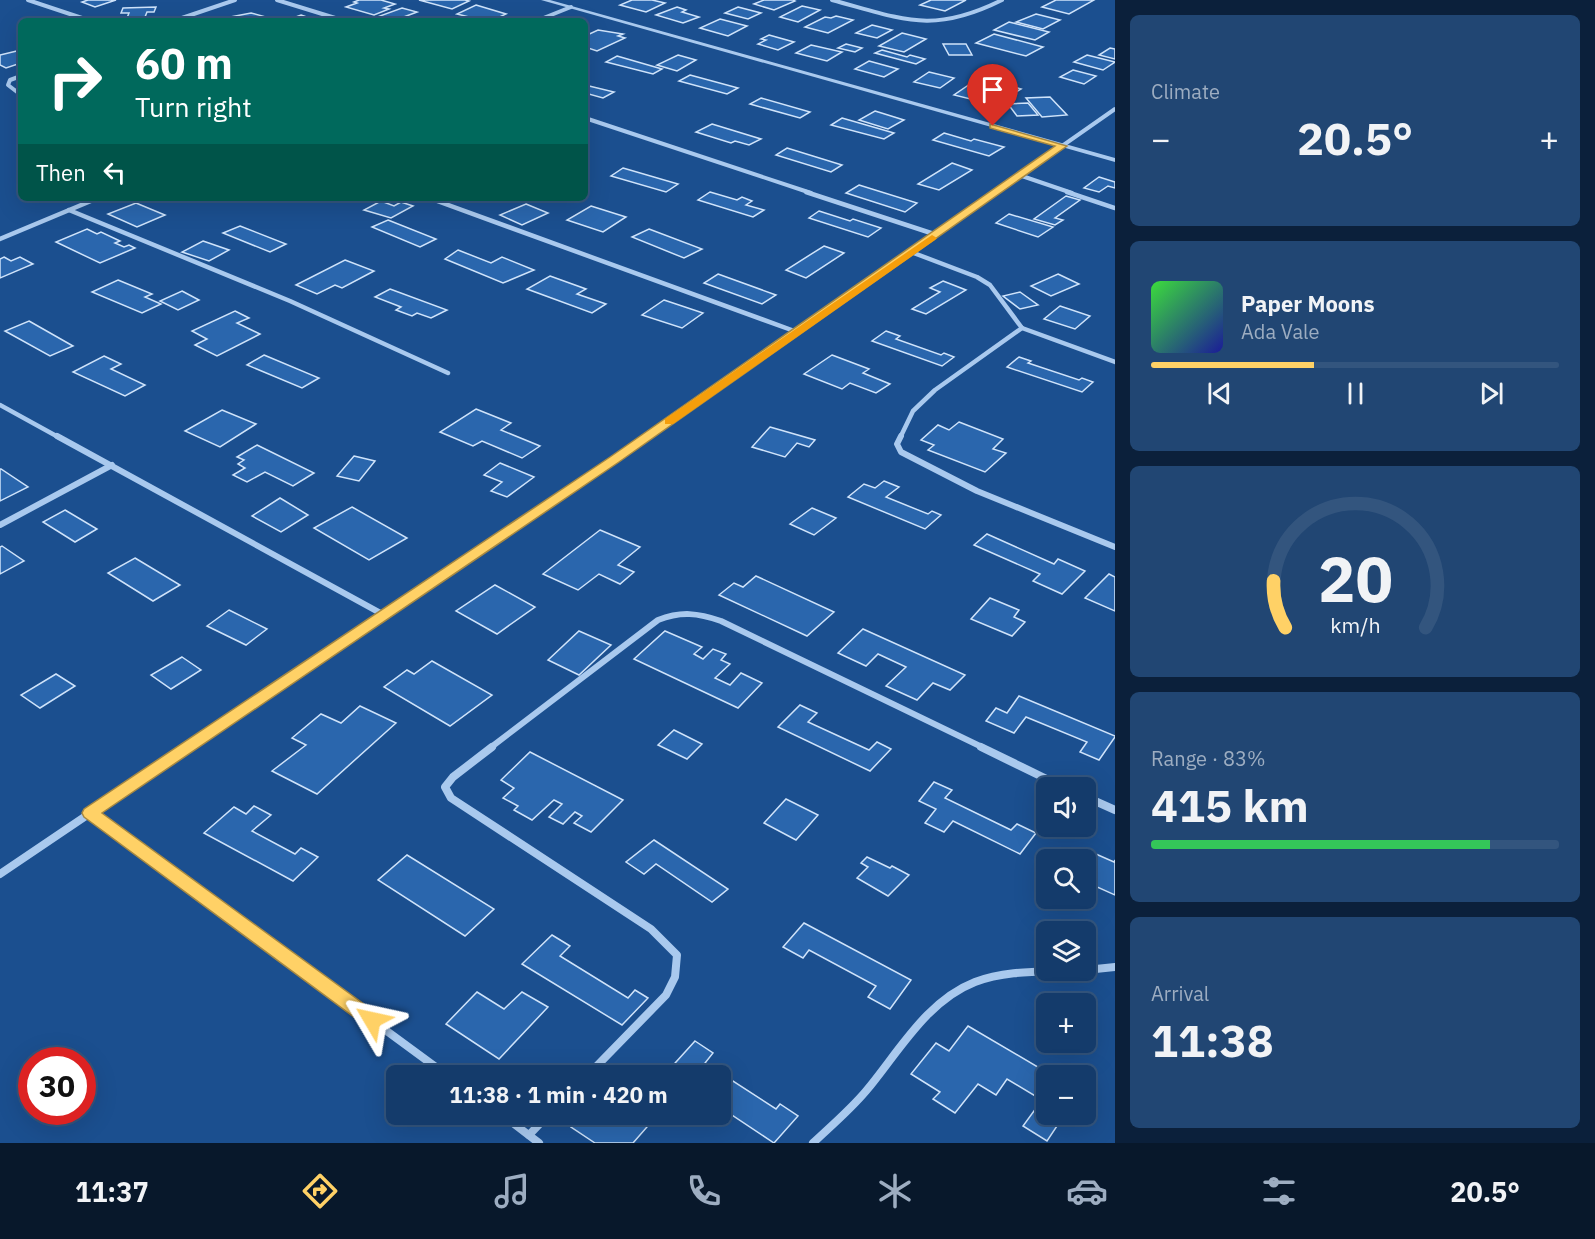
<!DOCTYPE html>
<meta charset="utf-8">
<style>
:root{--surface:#143b6b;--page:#214673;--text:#f1f3f6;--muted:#9dadc1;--line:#33557e;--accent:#ffd166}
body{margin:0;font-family:"IBM Plex Sans",sans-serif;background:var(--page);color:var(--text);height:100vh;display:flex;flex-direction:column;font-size:22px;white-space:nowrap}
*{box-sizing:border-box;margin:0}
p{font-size:20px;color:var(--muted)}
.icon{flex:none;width:33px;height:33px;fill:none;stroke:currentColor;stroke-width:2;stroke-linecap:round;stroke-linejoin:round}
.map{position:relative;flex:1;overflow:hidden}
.drawer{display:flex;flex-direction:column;gap:15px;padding:15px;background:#0b203b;width:480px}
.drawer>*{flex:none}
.guide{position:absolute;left:18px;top:18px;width:570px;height:183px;border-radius:9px;box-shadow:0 6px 24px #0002,0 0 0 2px var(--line);background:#00695c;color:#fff;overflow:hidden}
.controls{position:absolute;left:1036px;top:777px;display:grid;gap:12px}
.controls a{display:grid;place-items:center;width:60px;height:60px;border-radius:9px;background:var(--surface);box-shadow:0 6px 24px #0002,0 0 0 2px var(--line);font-size:30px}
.speed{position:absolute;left:18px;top:1047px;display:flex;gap:12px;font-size:30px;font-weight:700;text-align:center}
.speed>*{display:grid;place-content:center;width:78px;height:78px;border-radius:50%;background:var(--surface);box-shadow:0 6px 24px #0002,0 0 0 2px var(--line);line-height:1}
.speed .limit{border:9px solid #d22;background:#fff;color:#111}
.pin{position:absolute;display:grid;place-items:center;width:51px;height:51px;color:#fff;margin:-62px -26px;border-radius:50% 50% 50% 0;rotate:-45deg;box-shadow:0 0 6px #0007}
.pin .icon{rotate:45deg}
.me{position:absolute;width:66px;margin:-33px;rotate:306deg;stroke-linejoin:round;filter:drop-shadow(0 0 4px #0008)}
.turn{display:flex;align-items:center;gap:21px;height:126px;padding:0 18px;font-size:27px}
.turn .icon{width:78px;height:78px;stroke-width:2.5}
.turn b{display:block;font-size:42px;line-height:51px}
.then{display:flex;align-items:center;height:57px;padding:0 18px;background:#0003;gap:12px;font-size:22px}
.big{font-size:45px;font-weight:700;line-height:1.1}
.drawer .tile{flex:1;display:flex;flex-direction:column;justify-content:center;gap:9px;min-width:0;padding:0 21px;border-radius:9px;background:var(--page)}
.drawer .dial{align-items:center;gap:0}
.dial svg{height:156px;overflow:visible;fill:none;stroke:var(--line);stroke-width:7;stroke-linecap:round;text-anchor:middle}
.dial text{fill:var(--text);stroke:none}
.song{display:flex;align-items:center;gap:18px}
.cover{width:72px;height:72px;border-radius:9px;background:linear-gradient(135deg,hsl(120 70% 55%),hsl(240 70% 35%))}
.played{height:6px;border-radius:3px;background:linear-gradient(90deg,var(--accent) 40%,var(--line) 40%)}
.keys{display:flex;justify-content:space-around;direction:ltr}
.heat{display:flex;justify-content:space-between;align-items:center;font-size:33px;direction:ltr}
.charge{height:9px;border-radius:4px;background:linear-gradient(90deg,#34c759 83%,var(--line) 0)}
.trip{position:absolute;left:386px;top:1065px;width:345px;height:60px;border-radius:9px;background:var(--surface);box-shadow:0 6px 24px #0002,0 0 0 2px var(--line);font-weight:700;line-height:60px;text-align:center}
.menu{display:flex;height:96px;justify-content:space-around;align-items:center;background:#08182b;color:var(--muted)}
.menu .icon{width:42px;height:42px}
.menu .selected{color:var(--accent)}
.menu b{font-size:27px;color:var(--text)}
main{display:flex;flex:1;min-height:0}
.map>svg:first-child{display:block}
</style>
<main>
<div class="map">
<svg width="1115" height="1143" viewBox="0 0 1115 1143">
<rect width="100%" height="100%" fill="#1b4f8f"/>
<g fill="#2a66ad" stroke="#cfe3fa" stroke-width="1.5">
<polygon points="88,0 116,0 95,7 82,2"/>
<polygon points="359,0 381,0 395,4 384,8 389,9 374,15 346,7 357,3 354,2"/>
<polygon points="419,0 465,0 469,1 452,9"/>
<polygon points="632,0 652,0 665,3 646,12 620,5"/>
<polygon points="764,0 793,0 795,1 774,10 754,4"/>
<polygon points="931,0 966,0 945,11 920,5"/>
<polygon points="1056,0 1094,0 1069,14 1042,7"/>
<polygon points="476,5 506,14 491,21 485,21 457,14"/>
<polygon points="802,6 820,10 798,22 780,17"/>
<polygon points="156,7 154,12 147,12 145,17 127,18 129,13 121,13 123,8"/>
<polygon points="677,7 686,10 682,12 699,17 683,23 656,15"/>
<polygon points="738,7 761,13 748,19 725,13"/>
<polygon points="402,8 417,12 393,21 377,17"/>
<polygon points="251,13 266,17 255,21 233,21 225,18"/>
<polygon points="1036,14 1060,20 1043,29 1016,22"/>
<polygon points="301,15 318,21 285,21"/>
<polygon points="836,16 853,20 828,33 805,27 825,17 831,18"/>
<polygon points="720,19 747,26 728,36 700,28"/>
<polygon points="1009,22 1049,32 1035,40 994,30"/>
<polygon points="872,25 892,30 877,38 856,33"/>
<polygon points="598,30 623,34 618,36 625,38 597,51 585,47 585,36"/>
<polygon points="902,33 926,39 904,52 879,46"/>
<polygon points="994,34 1043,47 1026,56 976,43"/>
<polygon points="769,35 794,42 778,50 758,44 766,40 761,39"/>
<polygon points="846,44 862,48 855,52 838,48"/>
<polygon points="943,44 966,44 972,55 949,55"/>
<polygon points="811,45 842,52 827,61 796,53"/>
<polygon points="1110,48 1115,49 1115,59 1099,55"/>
<polygon points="21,50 21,63 6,68 0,65 0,55"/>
<polygon points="882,50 907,57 910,55 925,59 916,64 875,53"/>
<polygon points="678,55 696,60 677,71 657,65"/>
<polygon points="1087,55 1115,62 1103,70 1074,62"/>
<polygon points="617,56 662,69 653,74 606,62"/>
<polygon points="869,61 898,69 884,77 855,69"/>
<polygon points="1073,70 1096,76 1084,84 1060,77"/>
<polygon points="929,72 954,78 940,88 914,82"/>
<polygon points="690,75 738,88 727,94 679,81"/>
<polygon points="973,82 993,87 988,90 1005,95 991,104 954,95"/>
<polygon points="1004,84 1021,89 1013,94 996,90"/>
<polygon points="585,85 614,92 603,98 585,93"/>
<polygon points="1050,97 1067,115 1042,117 1026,98"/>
<polygon points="761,98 810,112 800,118 750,104"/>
<polygon points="1028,103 1038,115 1017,116 1008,104"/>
<polygon points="875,111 904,120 888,129 859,120"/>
<polygon points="842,118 894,133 884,139 831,125"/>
<polygon points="712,124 761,139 749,145 735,141 731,143 696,132"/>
<polygon points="944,133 971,141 974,139 1004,147 989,156 933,140"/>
<polygon points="787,148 842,165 831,172 776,155"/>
<polygon points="952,163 972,170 939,190 918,184"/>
<polygon points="623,168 678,184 666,192 611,176"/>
<polygon points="1099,177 1115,182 1115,188 1108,186 1099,192 1084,188"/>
<polygon points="859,185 917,203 905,212 846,193"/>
<polygon points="710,192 737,200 742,197 752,201 746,205 764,210 753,217 698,200"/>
<polygon points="1066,196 1080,200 1055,218 1063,220 1055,225 1034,219"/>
<polygon points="381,201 394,206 401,202 413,206 391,218 364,210"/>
<polygon points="136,203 165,215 137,227 108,214"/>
<polygon points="526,204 548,213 522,225 500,215"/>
<polygon points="591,206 626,217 603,232 567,220"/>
<polygon points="819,211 850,221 853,219 881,228 868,237 809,218"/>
<polygon points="1009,214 1053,227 1038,237 996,223"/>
<polygon points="388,220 436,239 420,247 372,227"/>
<polygon points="240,226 286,244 270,252 223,233"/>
<polygon points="87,229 97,234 101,232 120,241 115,243 124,247 129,245 135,248 100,263 56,242"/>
<polygon points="649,229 702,249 684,258 632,237"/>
<polygon points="203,241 229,250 209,261 182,252"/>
<polygon points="824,246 844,253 806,278 786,270"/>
<polygon points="458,250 491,263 502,257 534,270 503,283 445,259"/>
<polygon points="4,257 11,261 20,257 33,264 0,278 0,259"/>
<polygon points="345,260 374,271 342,288 335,285 317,294 296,285"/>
<polygon points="718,274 776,295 762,304 704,283"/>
<polygon points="1058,274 1079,284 1051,296 1031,286"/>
<polygon points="550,276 586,289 577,294 606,304 592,313 527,289"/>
<polygon points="118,280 152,294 145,297 161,304 142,313 92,292"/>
<polygon points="943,281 966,290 926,314 912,309 940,292 930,288"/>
<polygon points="390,289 447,310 431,318 417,313 412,316 396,310 401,307 375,297"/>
<polygon points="182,291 199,300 178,310 160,301"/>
<polygon points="1020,292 1038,305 1020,309 1003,296"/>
<polygon points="664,300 703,313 682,328 642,315"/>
<polygon points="1060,306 1090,316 1075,329 1044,319"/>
<polygon points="235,311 249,318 237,323 260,334 217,356 195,345 207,339 192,331"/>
<polygon points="29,321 73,346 50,356 5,331"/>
<polygon points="886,331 900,336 896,339 941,355 944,353 954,357 942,366 872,341"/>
<polygon points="264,355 319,378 302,388 247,365"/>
<polygon points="832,355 869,369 863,373 890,384 876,393 850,383 842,389 804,374"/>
<polygon points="104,356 121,364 111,369 145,385 125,396 73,372"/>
<polygon points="1019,357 1031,361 1028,363 1079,380 1082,378 1093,382 1082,392 1007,367"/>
<polygon points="476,409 511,423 501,430 540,446 522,458 482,441 473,446 440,432"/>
<polygon points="222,410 256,424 220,447 185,431"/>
<polygon points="959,422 1003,439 993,449 1006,453 985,472 928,450 934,445 921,440 938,425 949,430"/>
<polygon points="770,427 815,440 809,447 797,443 785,457 752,447"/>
<polygon points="257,445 314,473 293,486 265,472 247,482 233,475 245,468 238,464 244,460 237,457"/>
<polygon points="354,456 375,461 359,481 337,476"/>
<polygon points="500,463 534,477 507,497 491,491 502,482 484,475"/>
<polygon points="0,469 1,469 28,487 0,501"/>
<polygon points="884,481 899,487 886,497 928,514 932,511 941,515 925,529 848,497 864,484 875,488"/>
<polygon points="280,498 308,515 281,532 252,516"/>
<polygon points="352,507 407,538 369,560 314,528"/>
<polygon points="812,508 836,518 814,535 790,524"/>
<polygon points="65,510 97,529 75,542 43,522"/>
<polygon points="600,530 640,547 618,565 634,572 620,584 599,574 578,590 543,574"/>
<polygon points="987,534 1054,564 1058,559 1085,571 1062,594 1033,581 1040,574 974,545"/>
<polygon points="2,546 24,561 0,574 0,547"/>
<polygon points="135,558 180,585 153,601 108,573"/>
<polygon points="1109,574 1115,577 1115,611 1085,598"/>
<polygon points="756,576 834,612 807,636 719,595 734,583 743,587"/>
<polygon points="495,585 535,607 497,634 456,611"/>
<polygon points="990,598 1019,610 1014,617 1025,622 1012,636 971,619"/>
<polygon points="229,610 267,629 246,645 207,626"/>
<polygon points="863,629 965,675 950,690 933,683 917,700 886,686 906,667 878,654 866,666 838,653"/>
<polygon points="579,631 611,645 579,675 548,660"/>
<polygon points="665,631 702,647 694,654 703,659 713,649 726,654 721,660 730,664 715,678 730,685 741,673 762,683 738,708 634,659"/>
<polygon points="182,657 201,670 171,689 151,675"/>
<polygon points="432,661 492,695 450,726 384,687 407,670 414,674"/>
<polygon points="56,674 75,686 40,708 21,695"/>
<polygon points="1019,696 1115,736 1115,737 1099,760 1080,752 1087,742 1026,717 1014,733 986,721 996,708 1007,713"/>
<polygon points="800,705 817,713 808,722 869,750 877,742 891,749 870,771 778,727"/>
<polygon points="360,706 396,723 317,794 272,771 306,745 292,738 321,714 341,723"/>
<polygon points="674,730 702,744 687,759 658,745"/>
<polygon points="530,752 623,800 591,832 574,823 582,816 575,812 563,824 549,817 562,804 554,800 532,820 514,810 518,806 503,798 514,788 501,780"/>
<polygon points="934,782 952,790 945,798 1011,830 1017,824 1036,833 1020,854 953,821 944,832 925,823 936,809 919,801"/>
<polygon points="786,799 818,815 796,840 764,823"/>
<polygon points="254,806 271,815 252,831 295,854 301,848 318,857 293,881 204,833 234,807 246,814"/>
<polygon points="654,840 728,889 712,902 656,864 644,874 626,862"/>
<polygon points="1089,851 1114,862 1115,860 1115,895 1086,882 1086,860 1084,860"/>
<polygon points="407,855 494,909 465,936 378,880"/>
<polygon points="867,857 890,868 892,866 909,875 888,896 857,878 868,867 861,863"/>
<polygon points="804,923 911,980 890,1009 868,997 876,986 809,950 803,958 783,947"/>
<polygon points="552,935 570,946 560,956 628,998 635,990 648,998 622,1025 522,964"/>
<polygon points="477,992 504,1009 522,992 548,1007 499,1059 446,1024"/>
<polygon points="968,1026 1053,1076 1047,1076 1047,1114 1065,1114 1047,1141 1023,1126 1042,1100 1007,1079 996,1095 978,1084 955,1113 933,1099 940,1092 911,1074 936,1043 949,1051"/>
<polygon points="695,1041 713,1053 705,1063 776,1109 780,1104 798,1116 774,1143 720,1107 720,1076 672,1076 667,1072"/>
<polygon points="582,1114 647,1114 654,1119 633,1143 595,1143 571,1127"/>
</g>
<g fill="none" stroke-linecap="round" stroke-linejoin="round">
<g stroke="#a9c9ee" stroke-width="4">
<polyline points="28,0 91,21"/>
<polyline points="277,0 345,21"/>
<path d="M 832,0 C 903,19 932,35 1002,0"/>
<polyline points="173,21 235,0"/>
<polyline points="536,21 571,7"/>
<polyline points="21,76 10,80 8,85 21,95"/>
<polyline points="585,118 811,193"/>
<polyline points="1022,176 1072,193"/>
<polyline points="995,193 1115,109"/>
</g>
<g stroke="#a9c9ee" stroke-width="4.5">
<polyline points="806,192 937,235"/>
<polyline points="1067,192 1115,208"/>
<polyline points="429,198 797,332"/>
<polyline points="69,210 290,301 448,373"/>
<polyline points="0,239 98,198"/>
<polyline points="911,252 977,277 990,285 1022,328 1115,362"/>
<polyline points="0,405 60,438"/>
<polyline points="645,438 997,192"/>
<polyline points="900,438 913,411 935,390 1022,328"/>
</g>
<g stroke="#a9c9ee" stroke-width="6">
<polyline points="57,436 384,615"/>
<polyline points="901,436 897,444 901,452 977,491 1115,547"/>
<polyline points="0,525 112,465"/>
<polyline points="186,748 647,436"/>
<path d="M 490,748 L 658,620 C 681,611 698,613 721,621 L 984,748"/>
</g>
<g stroke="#a9c9ee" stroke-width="8">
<polyline points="492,747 453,777 445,787 451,798 651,929 677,955 675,977 666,995 587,1076"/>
<polyline points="981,747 1065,788"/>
<polyline points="1086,797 1115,810"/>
<polyline points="90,813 448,1076"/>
<polyline points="0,874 188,747"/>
<polyline points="1086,970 1115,967"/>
<polyline points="501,1114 539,1143"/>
<polyline points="529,1135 549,1114"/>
<path d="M 813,1143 C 831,1126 850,1110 866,1091 C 898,1053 926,1001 975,982 C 1007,970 1043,972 1076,970"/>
</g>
<polygon fill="#a9c9ee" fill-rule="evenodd" points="541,0 550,0 1115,158 1115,162"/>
</g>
<polygon fill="#ffd166" stroke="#a68842" stroke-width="1.5" points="990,124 1067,146 619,462 102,813 379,1015 382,1020 379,1026 372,1028 366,1026 84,817 82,813 84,809 610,457 1055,146 990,128"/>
<polygon fill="#f59e0b" points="932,235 937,238 935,240 673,424 665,424 665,419"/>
</svg>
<div class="controls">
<a><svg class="icon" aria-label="sound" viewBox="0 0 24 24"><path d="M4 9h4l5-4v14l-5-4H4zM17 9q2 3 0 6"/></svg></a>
<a><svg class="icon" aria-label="search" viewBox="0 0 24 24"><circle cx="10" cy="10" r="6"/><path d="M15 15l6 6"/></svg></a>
<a><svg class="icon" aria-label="layers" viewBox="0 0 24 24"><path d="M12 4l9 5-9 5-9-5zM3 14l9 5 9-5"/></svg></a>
<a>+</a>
<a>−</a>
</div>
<div class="speed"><div class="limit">30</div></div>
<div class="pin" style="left:993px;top:126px;background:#d93025"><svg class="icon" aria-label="arrive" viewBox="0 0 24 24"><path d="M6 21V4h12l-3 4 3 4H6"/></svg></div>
<svg class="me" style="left:372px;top:1020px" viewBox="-20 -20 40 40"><path d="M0-17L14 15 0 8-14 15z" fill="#ffd166" stroke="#fff" stroke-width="4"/></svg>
<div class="trip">11:38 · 1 min · 420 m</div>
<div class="guide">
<div class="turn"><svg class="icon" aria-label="right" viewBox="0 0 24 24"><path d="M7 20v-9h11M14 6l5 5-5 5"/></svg><div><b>60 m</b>Turn right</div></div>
<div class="then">Then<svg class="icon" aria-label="left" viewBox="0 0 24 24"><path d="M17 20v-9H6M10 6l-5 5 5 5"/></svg></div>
</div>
</div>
<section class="drawer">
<div class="tile"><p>Climate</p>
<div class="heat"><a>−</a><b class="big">20.5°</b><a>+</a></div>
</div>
<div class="tile">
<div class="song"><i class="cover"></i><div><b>Paper Moons</b><p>Ada Vale</p></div></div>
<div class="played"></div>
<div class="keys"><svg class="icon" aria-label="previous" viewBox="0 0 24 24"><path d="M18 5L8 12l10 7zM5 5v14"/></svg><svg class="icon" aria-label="pause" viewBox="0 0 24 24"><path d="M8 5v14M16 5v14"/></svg><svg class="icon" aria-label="next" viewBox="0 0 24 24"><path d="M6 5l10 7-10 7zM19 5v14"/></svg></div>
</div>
<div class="tile dial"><svg viewBox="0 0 100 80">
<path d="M14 69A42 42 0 1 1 86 69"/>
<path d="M14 69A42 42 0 0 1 8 45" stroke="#ffd166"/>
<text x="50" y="56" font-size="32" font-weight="700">20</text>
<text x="50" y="72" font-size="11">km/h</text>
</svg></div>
<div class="tile"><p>Range · 83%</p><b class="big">415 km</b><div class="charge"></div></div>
<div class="tile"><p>Arrival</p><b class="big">11:38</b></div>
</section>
</main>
<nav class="menu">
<b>11:37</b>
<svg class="icon selected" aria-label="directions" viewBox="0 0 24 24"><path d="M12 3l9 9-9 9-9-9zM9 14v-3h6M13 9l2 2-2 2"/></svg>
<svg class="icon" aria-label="music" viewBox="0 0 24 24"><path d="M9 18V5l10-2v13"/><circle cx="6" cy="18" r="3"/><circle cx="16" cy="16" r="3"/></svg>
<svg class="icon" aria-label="phone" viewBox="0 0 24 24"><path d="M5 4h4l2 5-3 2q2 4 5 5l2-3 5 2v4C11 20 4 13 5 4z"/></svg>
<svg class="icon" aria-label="climate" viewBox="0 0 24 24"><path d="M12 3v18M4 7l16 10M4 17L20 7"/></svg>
<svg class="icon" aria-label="car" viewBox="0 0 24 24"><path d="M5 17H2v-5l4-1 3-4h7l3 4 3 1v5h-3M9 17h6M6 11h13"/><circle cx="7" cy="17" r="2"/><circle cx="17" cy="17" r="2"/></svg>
<svg class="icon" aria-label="filters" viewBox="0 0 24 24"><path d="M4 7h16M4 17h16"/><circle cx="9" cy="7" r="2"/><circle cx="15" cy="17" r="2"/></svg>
<b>20.5°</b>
</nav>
